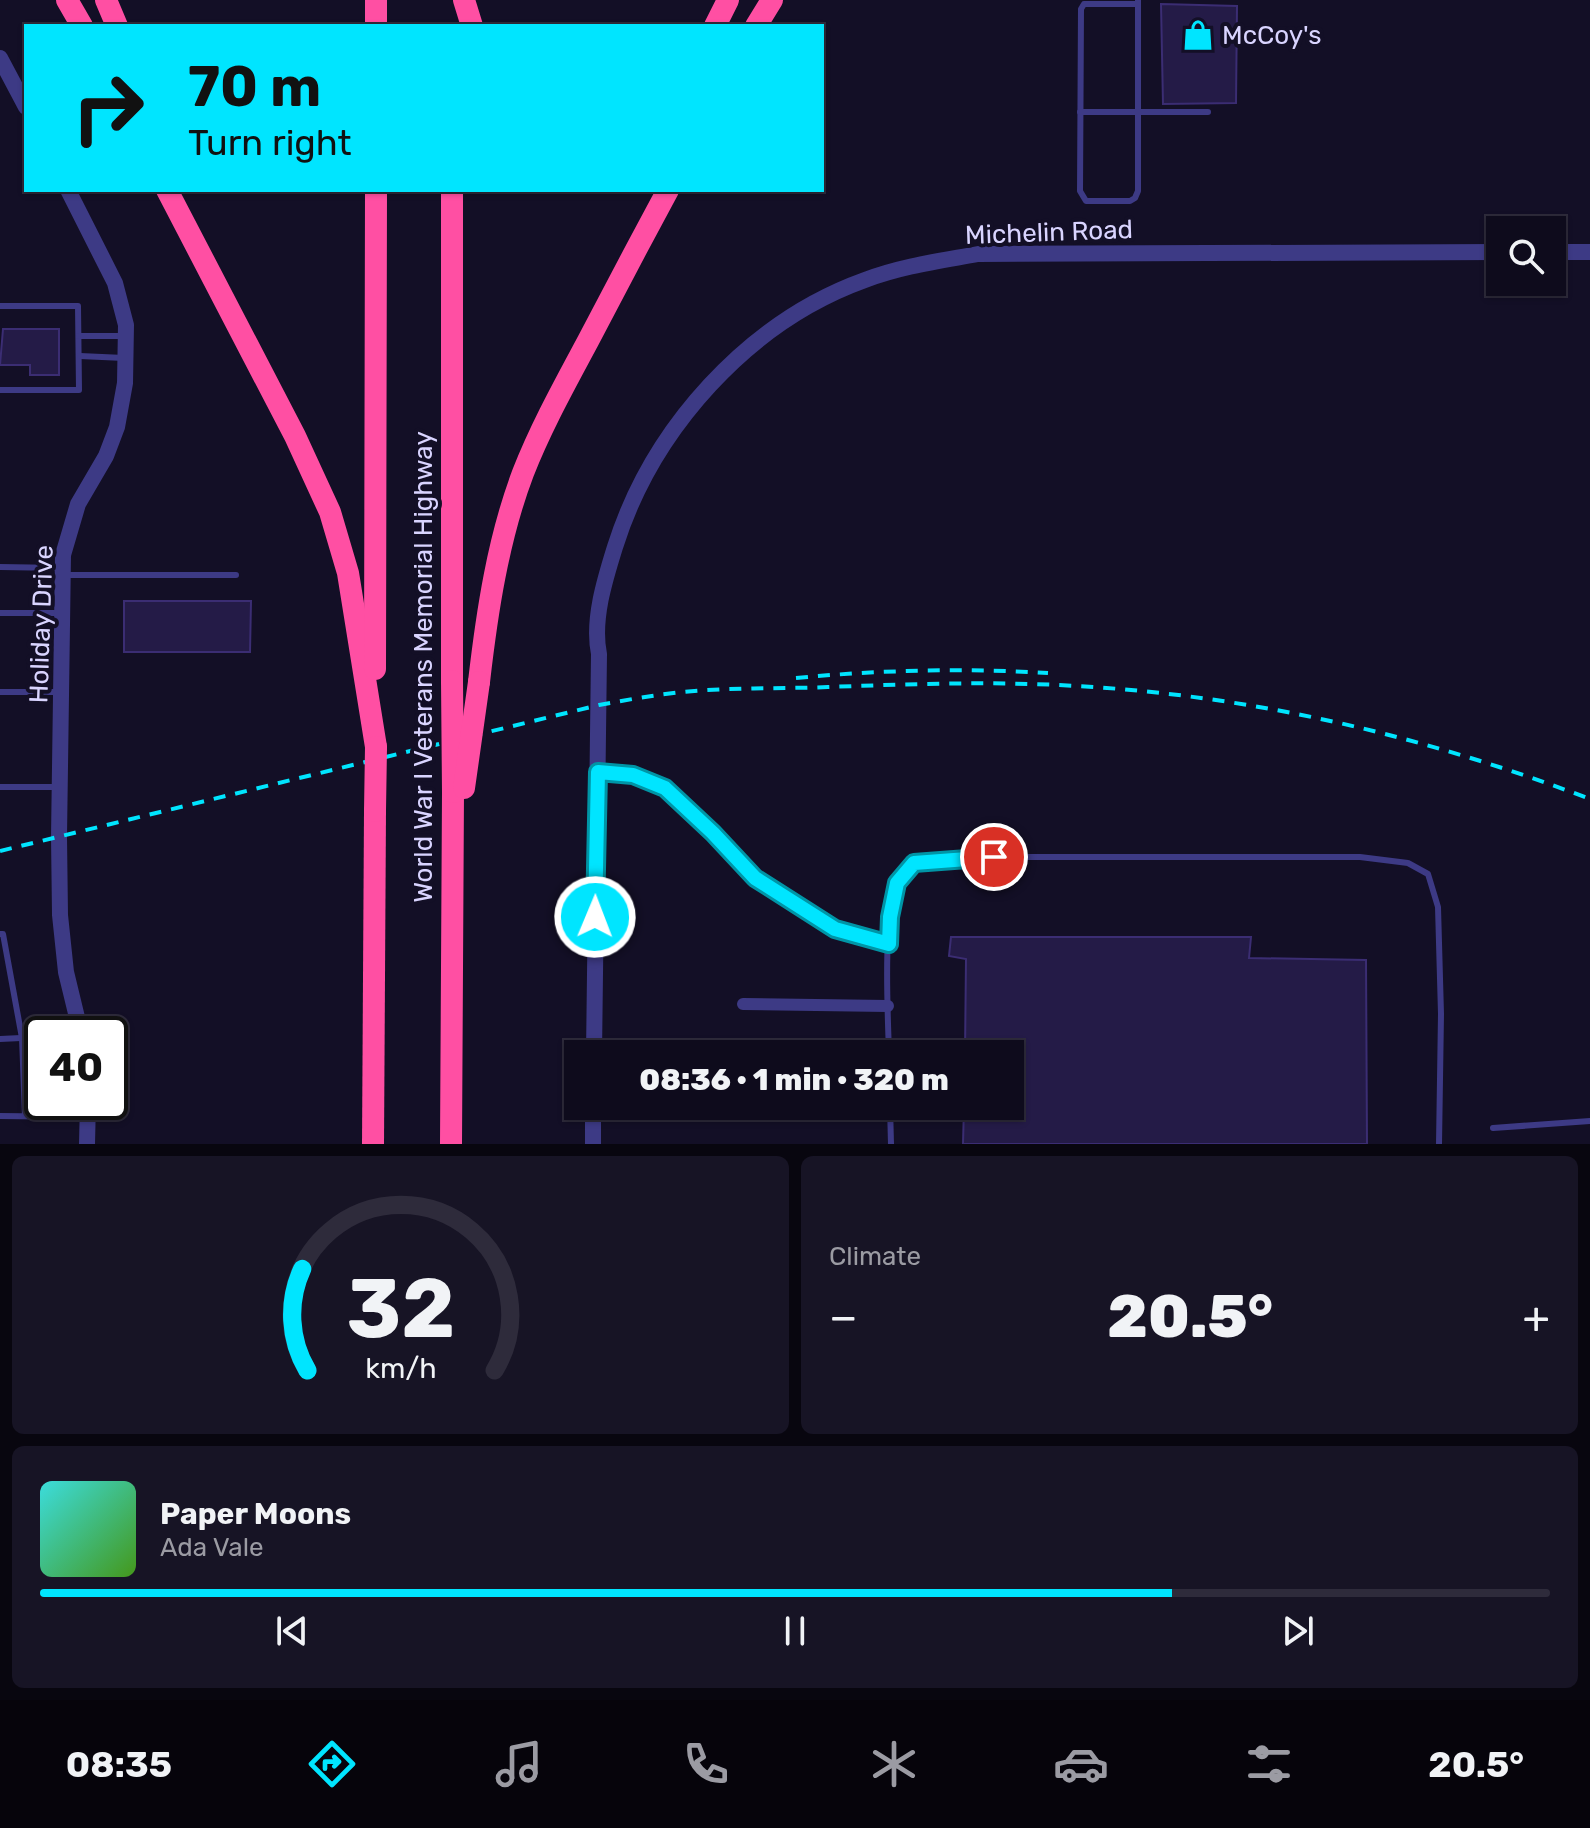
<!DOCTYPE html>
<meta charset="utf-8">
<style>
:root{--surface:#0e0b1c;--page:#171425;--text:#f1f3f6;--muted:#9b9ba3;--line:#2e2b3b;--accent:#00e5ff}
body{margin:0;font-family:Rubik,sans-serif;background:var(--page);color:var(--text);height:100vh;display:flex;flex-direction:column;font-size:30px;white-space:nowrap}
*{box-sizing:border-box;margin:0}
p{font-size:26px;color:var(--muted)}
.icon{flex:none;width:44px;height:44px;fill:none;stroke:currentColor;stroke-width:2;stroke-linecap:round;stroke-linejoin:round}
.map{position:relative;height:1144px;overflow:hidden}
.sheet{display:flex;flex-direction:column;gap:12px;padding:12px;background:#08060f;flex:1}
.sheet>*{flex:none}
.banner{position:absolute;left:24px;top:24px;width:800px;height:168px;border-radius:0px;box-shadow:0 2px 6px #0004,0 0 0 2px var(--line);background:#00e5ff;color:#111;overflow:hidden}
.fabs{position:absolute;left:1486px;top:216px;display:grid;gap:16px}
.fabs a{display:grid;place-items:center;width:80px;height:80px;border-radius:0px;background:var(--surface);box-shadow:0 2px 6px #0004,0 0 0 2px var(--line);font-size:40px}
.speed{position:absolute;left:24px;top:1016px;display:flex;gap:16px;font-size:40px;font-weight:700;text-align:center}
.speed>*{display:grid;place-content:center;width:104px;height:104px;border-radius:50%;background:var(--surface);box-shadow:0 2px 6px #0004,0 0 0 2px var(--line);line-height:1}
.speed .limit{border:4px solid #111;border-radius:12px;background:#fff;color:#111}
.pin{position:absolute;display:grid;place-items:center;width:68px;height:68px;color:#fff;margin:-34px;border:4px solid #fff;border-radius:50%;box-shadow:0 2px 8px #0007}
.me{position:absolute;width:88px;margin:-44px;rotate:1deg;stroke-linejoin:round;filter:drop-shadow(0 0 6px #0008)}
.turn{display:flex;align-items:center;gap:28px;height:168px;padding:0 32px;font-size:36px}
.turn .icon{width:104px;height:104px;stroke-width:2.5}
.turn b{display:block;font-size:56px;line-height:68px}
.big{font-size:60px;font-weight:800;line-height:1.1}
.sheet .card{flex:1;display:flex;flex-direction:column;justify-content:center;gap:12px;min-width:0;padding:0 28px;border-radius:12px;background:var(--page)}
.sheet .dial{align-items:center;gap:0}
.dial svg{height:208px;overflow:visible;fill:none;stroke:var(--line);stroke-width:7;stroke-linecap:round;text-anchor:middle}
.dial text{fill:var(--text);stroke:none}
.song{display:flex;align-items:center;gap:24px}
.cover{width:96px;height:96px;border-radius:12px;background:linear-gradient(135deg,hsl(180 70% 55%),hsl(100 70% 35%))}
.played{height:8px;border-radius:4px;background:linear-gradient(90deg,var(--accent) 75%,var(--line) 75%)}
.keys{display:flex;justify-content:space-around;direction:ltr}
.heat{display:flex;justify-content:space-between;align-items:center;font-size:44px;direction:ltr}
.sheet .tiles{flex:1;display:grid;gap:12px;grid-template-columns:1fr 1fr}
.card:last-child{grid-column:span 2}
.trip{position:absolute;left:564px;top:1040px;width:460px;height:80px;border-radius:0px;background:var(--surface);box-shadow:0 2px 6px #0004,0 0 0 2px var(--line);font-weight:800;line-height:80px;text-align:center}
.dock{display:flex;height:128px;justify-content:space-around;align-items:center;background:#06040b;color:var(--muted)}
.dock .icon{width:56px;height:56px}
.dock .selected{color:var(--accent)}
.dock b{font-size:36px;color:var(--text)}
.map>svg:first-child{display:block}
</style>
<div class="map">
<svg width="1590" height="1144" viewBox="0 0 1590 1144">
<rect width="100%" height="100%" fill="#130f26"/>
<g fill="#241b47" stroke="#3b2d73" stroke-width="2">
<polygon points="1161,4 1237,6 1236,103 1163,104"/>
<polygon points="3,329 59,329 59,375 30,375 30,365 0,365"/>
<polygon points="124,601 251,601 250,652 124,652"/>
<polygon points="951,937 1251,937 1249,958 1366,960 1367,1144 963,1144 964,1106 1010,1106 1010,1054 965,1054 966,959 949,956"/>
</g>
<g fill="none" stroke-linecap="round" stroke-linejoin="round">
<g stroke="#3d3a85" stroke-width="6">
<polyline points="1138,0 1138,191 1135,198 1130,201 1086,201 1080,191 1081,9 1084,4 1138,4"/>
<polyline points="1080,112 1208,112"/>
<polyline points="0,306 78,306 79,390 0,390"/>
<polyline points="79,336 126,336"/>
<polyline points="80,356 124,358"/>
<polyline points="0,567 62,568"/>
<polyline points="64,575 236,575"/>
<polyline points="0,613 60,613"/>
<polyline points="0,692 58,692"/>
<polyline points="598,772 633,775 665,788 713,833 755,878 835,929 889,944"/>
<polyline points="0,787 56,787"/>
<polyline points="0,934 3,934 22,1038 25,1116"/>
<polyline points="0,1039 42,1037"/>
<path d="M 889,1054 C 888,1016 882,914 898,883 C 901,876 909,869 914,863 L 970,857 L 1360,857 L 1408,863 L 1428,874 L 1438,907 L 1441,1014 L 1439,1144"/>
<polyline points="890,1106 891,1144"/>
<polyline points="0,1116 85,1117"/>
<polyline points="1493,1128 1590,1121"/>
</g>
<polyline stroke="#3d3a85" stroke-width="12" points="743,1004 888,1006"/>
<g stroke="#3d3a85" stroke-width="16">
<polyline points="0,58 26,107"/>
<polyline points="68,190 115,283 126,325 125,383 117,427 106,456 78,504 63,555 59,837 60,915 66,972 81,1034"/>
<polyline points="1552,252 1590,252"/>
<path d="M 594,1054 L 599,654 C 592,620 605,579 615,547 C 652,429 748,322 865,280 C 902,266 940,261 978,254 L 1500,252"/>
<polyline points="87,1144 88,1102"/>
<polyline points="593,1144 593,1106"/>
</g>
<g stroke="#ff4fa3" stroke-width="22">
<polyline points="67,0 82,26"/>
<polyline points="106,0 117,26"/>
<polyline points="464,0 472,26"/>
<polyline points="376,26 376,0"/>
<polyline points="715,26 728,0"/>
<polyline points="756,26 772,0"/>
<polyline points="167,190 295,436 330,512 348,573 376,747"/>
<polyline points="375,669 376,190"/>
<polyline points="452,681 452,190"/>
<path d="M 479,682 C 487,612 498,539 523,473 C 541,427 565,384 588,341 C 614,291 641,240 668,190"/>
<polyline points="373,1144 375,811"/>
<polyline points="451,1144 453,792"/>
</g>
<g stroke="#00e5ff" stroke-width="4" stroke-dasharray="12 10" stroke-linecap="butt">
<path d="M 796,678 C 880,670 964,668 1048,673"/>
<path d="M 0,851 L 599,705 C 626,700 654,695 683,692 C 731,687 780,689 828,687 C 911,684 994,681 1077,686 C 1254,696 1424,736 1590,799"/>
</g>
<g stroke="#ff4fa3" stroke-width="22">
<polyline points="452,681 453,792"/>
<polyline points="464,788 479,682"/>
<polyline points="375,811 376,747"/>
</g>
</g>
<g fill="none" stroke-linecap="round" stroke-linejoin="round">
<defs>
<polyline id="route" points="595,917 598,772 633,775 665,788 713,833 755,878 835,929 889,944 890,917 897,883 914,863 994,857"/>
</defs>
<use href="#route" stroke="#0095a6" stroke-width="20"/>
<use href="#route" stroke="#00e5ff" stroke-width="14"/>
</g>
<defs>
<symbol id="shop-bare" viewBox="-9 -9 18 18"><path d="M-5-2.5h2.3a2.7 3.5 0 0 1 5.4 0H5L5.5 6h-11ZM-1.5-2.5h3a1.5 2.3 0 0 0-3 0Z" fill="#00e5ff" stroke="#130f26" stroke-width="2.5" paint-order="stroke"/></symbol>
</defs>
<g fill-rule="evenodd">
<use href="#shop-bare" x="1176" y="13" width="44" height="44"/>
</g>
<g text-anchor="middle" stroke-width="8" stroke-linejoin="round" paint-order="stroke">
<g font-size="26" fill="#d9d4ff" stroke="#130f26" text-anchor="start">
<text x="1222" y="44">McCoy's</text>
</g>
<g font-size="26" fill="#d9d4ff" stroke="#130f26">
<text transform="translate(1049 232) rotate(-2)" y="9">Michelin Road</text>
<text transform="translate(41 624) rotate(-88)" y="9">Holiday Drive</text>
<text transform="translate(423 667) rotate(-90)" y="9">World War I Veterans Memorial Highway</text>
</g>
</g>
</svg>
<div class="fabs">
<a><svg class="icon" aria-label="search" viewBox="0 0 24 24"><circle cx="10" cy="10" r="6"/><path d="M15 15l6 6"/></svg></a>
</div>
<div class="speed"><div class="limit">40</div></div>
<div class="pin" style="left:994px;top:857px;background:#d93025"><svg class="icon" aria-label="arrive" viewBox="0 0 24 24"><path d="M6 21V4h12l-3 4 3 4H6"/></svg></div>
<svg class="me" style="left:595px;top:917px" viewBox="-20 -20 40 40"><circle r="17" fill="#00e5ff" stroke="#fff" stroke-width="3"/><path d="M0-11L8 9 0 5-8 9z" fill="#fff"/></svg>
<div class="trip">08:36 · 1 min · 320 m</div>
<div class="banner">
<div class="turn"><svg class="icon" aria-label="right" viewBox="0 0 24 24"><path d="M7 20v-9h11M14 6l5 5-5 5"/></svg><div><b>70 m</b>Turn right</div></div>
</div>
</div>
<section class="sheet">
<div class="tiles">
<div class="card dial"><svg viewBox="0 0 100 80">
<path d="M14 69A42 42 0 1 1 86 69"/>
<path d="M14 69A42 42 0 0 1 12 30" stroke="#00e5ff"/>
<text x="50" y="56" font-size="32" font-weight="700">32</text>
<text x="50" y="72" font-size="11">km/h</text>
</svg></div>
<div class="card"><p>Climate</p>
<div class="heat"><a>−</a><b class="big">20.5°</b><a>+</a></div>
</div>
<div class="card">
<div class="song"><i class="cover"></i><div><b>Paper Moons</b><p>Ada Vale</p></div></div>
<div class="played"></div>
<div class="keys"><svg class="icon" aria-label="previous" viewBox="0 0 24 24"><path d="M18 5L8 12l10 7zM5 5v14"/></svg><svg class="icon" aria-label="pause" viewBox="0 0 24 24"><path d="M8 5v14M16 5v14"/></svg><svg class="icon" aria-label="next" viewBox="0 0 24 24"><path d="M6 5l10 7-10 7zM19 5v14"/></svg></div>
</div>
</div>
</section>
<nav class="dock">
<b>08:35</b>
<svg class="icon selected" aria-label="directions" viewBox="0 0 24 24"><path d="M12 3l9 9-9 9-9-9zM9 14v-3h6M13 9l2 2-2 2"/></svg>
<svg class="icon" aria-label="music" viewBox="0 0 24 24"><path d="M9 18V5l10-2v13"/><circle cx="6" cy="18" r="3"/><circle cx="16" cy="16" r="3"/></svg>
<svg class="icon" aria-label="phone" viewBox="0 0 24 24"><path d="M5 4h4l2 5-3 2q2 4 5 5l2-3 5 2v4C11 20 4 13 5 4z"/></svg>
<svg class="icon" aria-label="climate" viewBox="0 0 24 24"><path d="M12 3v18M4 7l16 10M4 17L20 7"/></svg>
<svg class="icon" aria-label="car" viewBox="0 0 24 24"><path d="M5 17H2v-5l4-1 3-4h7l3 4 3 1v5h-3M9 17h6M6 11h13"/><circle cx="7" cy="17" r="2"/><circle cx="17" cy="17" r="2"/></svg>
<svg class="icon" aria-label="filters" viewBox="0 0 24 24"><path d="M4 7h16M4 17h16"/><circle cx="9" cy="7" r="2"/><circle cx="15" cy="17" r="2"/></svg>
<b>20.5°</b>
</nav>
